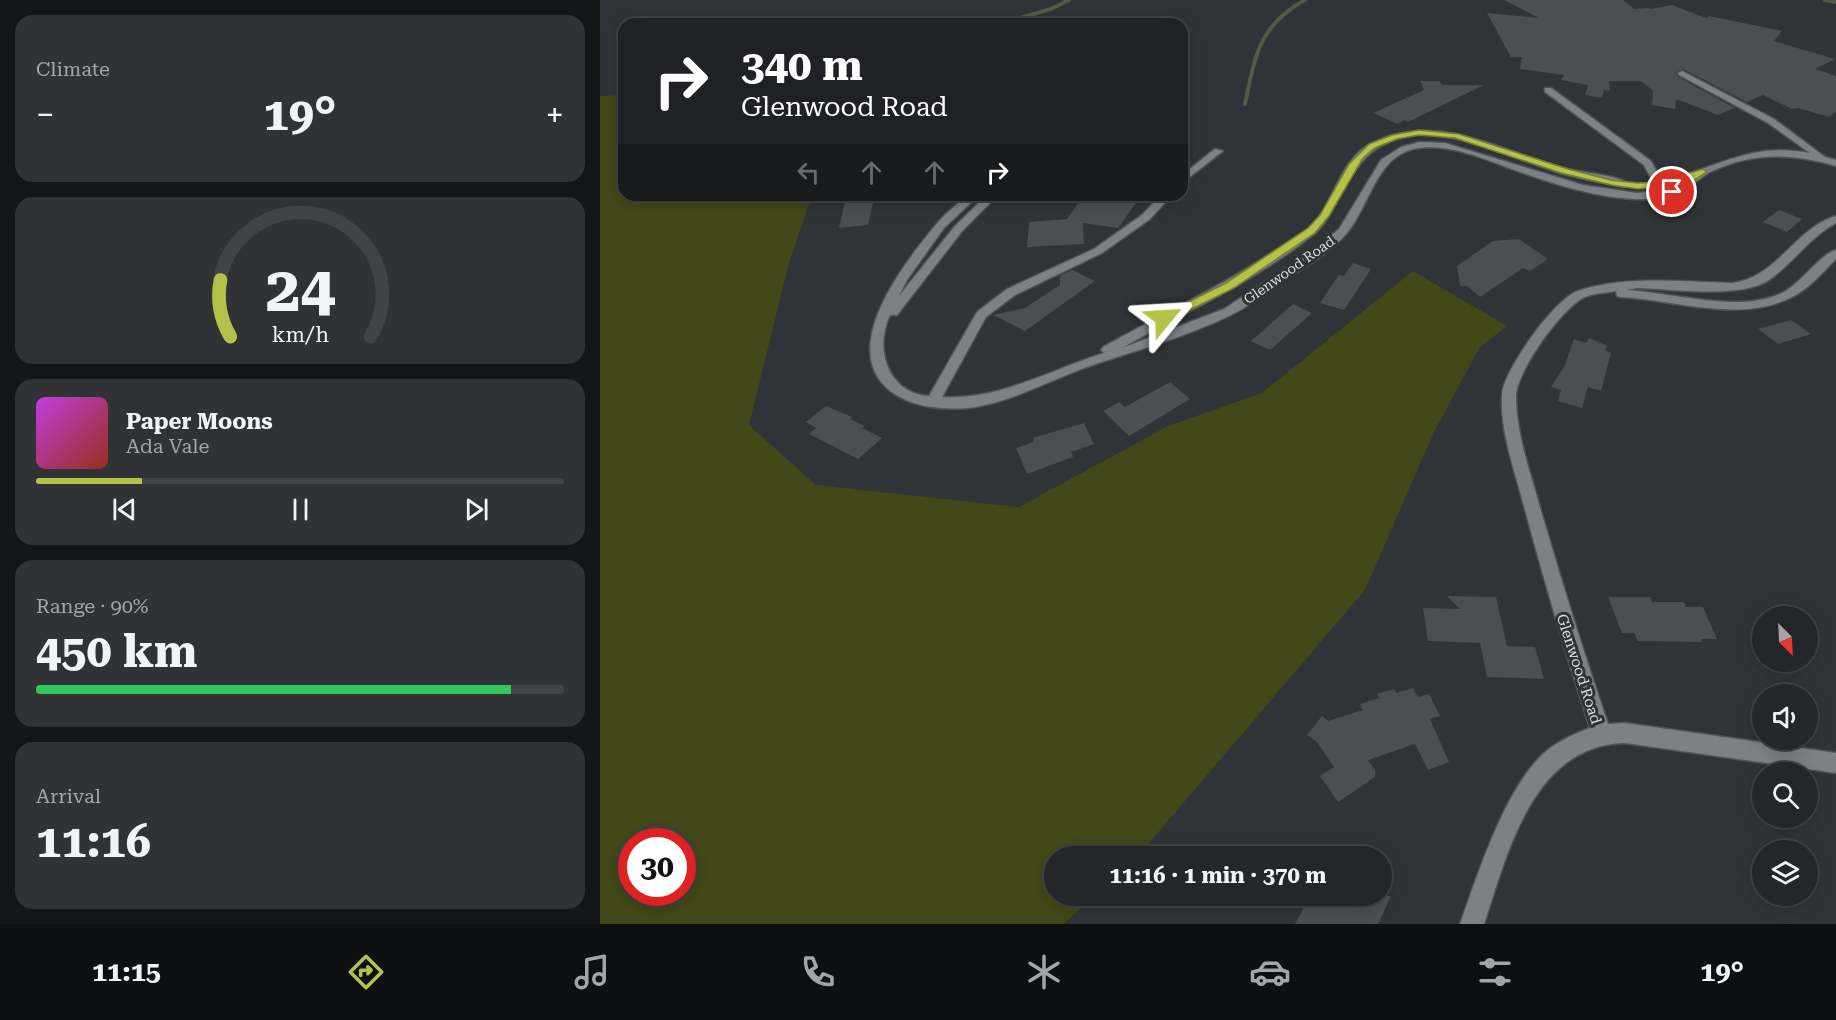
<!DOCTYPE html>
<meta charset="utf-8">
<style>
:root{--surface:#242629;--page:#303235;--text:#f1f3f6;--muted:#a3a5a8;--line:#414346;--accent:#b4c24a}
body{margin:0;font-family:"Roboto Serif",serif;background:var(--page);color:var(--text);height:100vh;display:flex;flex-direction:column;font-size:22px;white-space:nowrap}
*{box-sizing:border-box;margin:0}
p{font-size:20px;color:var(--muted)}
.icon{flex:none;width:33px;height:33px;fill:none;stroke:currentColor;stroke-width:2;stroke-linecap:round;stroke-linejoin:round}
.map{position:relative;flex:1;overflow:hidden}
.drawer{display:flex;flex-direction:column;gap:15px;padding:15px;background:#141517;width:600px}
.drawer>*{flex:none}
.guide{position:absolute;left:18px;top:18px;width:570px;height:183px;border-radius:18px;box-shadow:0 3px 15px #0003,0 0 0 2px var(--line);background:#202124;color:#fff;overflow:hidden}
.needle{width:39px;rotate:156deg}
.fabs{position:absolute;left:1152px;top:606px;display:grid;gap:12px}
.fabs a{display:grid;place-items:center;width:66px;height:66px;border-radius:50%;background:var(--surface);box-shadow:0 3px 15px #0003,0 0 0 2px var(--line);font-size:30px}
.speed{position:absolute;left:18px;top:828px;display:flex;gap:12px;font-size:30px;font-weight:700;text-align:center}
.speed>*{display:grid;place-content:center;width:78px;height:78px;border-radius:50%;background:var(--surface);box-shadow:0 3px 15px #0003,0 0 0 2px var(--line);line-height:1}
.speed .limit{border:9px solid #d22;background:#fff;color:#111}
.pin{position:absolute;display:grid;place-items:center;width:51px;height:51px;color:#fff;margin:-26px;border:3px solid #fff;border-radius:50%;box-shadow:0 2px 6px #0007}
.me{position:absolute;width:66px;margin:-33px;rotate:63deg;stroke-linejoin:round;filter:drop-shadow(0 0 4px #0008)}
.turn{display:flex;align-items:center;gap:21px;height:126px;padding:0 24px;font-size:27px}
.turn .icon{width:78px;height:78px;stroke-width:2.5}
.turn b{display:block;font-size:42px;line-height:51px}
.lanes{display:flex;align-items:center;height:57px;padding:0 24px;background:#0003;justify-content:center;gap:30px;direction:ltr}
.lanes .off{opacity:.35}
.big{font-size:45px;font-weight:700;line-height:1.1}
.drawer .widget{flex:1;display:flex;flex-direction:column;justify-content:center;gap:9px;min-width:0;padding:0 21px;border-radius:18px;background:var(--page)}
.drawer .dial{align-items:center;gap:0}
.dial svg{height:156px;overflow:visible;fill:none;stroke:var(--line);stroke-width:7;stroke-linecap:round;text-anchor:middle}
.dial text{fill:var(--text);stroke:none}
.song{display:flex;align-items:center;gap:18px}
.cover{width:72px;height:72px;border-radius:9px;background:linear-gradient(135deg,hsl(290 70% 55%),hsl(10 70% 35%))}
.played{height:6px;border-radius:3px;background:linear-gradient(90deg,var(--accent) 20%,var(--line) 20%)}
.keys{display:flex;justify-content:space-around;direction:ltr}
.heat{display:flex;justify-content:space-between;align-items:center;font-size:33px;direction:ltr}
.charge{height:9px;border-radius:4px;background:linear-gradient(90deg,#34c759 90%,var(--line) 0)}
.trip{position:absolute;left:444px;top:846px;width:348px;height:60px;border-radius:30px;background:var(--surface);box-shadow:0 3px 15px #0003,0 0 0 2px var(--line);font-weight:700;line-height:60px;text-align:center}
.tab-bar{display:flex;height:96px;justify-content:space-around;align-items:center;background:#0e0f10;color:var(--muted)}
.tab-bar .icon{width:42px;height:42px}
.tab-bar .active{color:var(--accent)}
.tab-bar b{font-size:27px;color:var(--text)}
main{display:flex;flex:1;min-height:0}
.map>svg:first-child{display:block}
</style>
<main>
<section class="drawer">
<div class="widget"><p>Climate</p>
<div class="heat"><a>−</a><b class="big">19°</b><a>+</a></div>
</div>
<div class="widget dial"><svg viewBox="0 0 100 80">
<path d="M14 69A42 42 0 1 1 86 69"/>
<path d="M14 69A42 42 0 0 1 9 40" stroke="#b4c24a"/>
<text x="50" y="56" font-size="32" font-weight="700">24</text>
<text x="50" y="72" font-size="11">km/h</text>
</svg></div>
<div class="widget">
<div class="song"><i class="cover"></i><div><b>Paper Moons</b><p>Ada Vale</p></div></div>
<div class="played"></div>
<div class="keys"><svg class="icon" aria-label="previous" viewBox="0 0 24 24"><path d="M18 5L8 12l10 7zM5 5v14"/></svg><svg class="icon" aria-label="pause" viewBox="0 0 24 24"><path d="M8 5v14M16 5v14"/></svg><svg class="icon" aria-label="next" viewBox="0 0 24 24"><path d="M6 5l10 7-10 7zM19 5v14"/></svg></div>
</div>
<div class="widget"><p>Range · 90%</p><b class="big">450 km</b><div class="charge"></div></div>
<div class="widget"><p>Arrival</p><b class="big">11:16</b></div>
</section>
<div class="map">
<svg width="1236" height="924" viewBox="0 0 1236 924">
<rect width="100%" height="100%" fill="#303337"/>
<path fill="#434819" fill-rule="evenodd" d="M 24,95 L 24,195 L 212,195 L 189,263 L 149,425 L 216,485 L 419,507 L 568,426 L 662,393 L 813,271 L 907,326 L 880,347 L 834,432 L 765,590 L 538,856 L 454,856 L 454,896 L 496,896 L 463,924 L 0,924 L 0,96 ZM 32,842 L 82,842 L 82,892 L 32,892 Z"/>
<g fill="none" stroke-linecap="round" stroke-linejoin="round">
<g stroke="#565945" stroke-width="4">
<polyline points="1225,0 1236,2"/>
<polyline points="416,19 451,9 469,0"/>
<path d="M 645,104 C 655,56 659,25 705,0"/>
</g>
</g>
<g fill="#4b4f53">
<polygon points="904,0 1023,0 1034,9 1047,8 1051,9 1072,5 1106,18 1109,16 1182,31 1174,41 1235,59 1215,69 1236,76 1236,112 1229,117 1198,108 1192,109 1163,95 1147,102 1083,69 1076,72 1078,77 1135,108 1118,115 1076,99 1075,109 1052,105 1053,91 1041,81 1009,81 1010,91 1004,90 1002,98 985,95 988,85 961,80 964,75 920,69 922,57 911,57 887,13 939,18"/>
<polygon points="820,81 839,81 842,85 884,85 808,122 804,120 798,124 773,113 824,90"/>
<polygon points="484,195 518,195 517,197 538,200 518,228 483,223 484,244 427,247 429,222 467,219"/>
<polygon points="274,198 268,225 239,228 245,201"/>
<polygon points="1179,210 1202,219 1187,232 1163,222"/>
<polygon points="919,239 948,259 930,271 923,268 880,297 867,286 860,286 857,266 893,241"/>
<polygon points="753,263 771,269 744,310 720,303 739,275 744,276"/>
<polygon points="472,270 495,281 425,331 393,315 425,308 460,285 460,276"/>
<polygon points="693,304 712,313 670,350 651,341"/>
<polygon points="1191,320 1211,334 1178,344 1158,329"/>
<polygon points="989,338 1008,346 1005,350 1011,353 1001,391 988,387 982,408 958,401 961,390 951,387 965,365 974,339 986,343"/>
<polygon points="570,382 590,399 529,436 503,411 519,402 525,407"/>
<polygon points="226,406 252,417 250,419 265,426 262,428 282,438 258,459 209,434 216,428 206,422"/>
<polygon points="484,423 494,444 471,452 473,457 427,474 416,448 434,442 433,438"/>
<polygon points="847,596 896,597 907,646 935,647 944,679 887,677 880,643 828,641 823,608 860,609"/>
<polygon points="1008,597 1050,597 1052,602 1084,602 1086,607 1103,607 1117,639 1101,639 1102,642 1038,641 1034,633 1022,633"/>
<polygon points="813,688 818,697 829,694 840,716 830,719 849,762 828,770 815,744 768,760 775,770 775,777 738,802 720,776 734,767 717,742 707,735 722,716 728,721 763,710 760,704 779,698 777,694 794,689 796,693"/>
<polygon points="710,896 791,896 778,924 695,924"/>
</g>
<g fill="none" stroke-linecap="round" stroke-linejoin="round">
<defs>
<g id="minor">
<polygon points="544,18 547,22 527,24 528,22"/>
<path d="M 1082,71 L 1174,119 L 1225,157 L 1236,160 L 1236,166 C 1191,153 1153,152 1110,172 C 1103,176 1096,182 1089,187 C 1073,197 1052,200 1033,199 C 996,197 961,186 926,174 C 892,163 850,141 813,149 C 776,158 769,207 747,233 C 728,255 698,271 674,287 C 660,296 646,308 631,315 C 584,338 533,351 484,368 C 446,382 409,403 368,408 C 341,410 309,407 288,389 C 239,347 304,263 335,226 C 344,214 357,205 368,195 L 379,195 L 344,228 L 307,280 L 299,296 L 355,226 L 387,195 L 398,195 L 363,230 L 297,315 L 290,315 C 274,348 287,393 329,396 L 377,312 L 407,289 L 494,249 L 542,215 L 561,195 L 572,195 L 550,219 L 502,253 L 415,295 L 386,317 L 342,397 C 400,400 450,370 504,353 L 501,350 L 503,347 C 559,316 616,289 670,254 C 682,246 696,239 708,229 C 735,206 738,159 772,143 C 839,110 902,153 968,169 C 984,173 1018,175 1029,184 L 1024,187 C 1002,182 979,179 957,172 C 919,160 856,131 817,135 C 769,140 756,167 735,205 C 730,215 723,227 714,234 C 656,281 586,311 522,348 L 624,309 L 718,247 L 739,229 L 781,160 L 801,147 L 820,142 L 845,143 L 983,185 L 1037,193 L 1058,191 L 1044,165 L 945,92 L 945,88 L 951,88 L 1051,161 L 1067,190 L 1090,177 L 1090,173 C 1134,158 1162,144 1210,153 L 1168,123 L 1079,75 L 1078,73 Z"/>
<polygon points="615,149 623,151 582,183 582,175"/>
<path d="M 1236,216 L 1236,223 C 1210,237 1193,263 1169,280 C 1141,299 1072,289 1037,288 L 1026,290 C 1073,292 1137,314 1182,293 C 1201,284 1220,254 1236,250 L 1236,259 C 1222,273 1208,290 1190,298 C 1138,323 1075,300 1021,297 L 1017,296 L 1016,291 C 1006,293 994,293 985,297 C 963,306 916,372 916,396 C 916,435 931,474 941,511 C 962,583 984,654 1008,724 L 1025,723 L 1236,753 L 1236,773 L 1025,743 C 933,745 908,852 884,924 L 860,924 C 878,874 902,797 939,758 C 952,744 971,735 990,728 C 966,655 944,581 924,506 C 915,471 900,432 902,395 C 903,371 955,298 978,291 C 1026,275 1083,282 1132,283 C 1177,278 1195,228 1236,216 Z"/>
</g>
</defs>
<use href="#minor" stroke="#4f5155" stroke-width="3"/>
<use href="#minor" fill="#7d8186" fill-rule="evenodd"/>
</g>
<polygon fill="#b4c24a" stroke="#757e30" stroke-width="1.5" points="819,130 859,134 968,169 1011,180 1038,183 1059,182 1103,169 1107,172 1072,195 1067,192 1068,190 1083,181 1060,187 1038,189 1011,185 961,173 855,138 819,135 797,139 775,148 763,158 729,216 715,233 634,288 568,321 560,321 560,316 626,283 708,228 720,215 749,164 769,144 792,135"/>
<g text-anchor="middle" stroke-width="6" stroke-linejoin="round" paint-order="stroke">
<g font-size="14" fill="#dbdde0" stroke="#303337">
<text transform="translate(689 270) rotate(-35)" y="5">Glenwood Road</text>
</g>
<g font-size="15" fill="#dbdde0" stroke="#303337">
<text transform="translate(979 669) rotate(72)" y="5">Glenwood Road</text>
</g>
</g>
</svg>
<div class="fabs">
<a><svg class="needle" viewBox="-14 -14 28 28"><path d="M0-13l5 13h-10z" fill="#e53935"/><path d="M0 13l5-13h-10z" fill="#a3a5a8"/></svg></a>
<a><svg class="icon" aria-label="sound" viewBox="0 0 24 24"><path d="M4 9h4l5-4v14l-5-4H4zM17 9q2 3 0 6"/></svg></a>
<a><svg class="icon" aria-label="search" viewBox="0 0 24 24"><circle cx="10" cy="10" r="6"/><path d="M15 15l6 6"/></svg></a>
<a><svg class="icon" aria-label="layers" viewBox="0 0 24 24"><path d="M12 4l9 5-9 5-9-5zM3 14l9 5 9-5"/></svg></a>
</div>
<div class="speed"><div class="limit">30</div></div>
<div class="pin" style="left:1072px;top:192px;background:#d93025"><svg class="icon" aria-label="arrive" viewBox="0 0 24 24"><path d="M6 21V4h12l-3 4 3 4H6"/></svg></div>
<svg class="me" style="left:564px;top:318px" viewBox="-20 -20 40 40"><path d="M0-17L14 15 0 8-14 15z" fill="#b4c24a" stroke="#fff" stroke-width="4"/></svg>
<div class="trip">11:16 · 1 min · 370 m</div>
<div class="guide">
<div class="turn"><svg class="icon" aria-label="right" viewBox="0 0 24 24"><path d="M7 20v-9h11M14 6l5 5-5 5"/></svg><div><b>340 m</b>Glenwood Road</div></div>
<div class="lanes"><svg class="icon off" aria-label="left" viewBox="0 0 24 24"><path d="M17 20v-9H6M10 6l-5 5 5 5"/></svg><svg class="icon off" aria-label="ahead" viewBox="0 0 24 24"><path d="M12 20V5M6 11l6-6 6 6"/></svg><svg class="icon off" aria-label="ahead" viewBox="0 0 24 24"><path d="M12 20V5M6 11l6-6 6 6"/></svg><svg class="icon" aria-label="right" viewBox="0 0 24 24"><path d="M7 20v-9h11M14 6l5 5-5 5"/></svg></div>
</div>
</div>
</main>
<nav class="tab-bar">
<b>11:15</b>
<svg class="icon active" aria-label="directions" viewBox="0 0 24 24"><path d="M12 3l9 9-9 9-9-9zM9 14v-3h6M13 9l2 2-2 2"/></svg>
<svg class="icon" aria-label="music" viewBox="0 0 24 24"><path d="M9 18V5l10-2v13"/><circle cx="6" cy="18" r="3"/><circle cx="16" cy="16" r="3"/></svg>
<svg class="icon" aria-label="phone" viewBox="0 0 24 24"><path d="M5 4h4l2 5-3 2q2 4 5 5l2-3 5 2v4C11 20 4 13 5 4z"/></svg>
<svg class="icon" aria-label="climate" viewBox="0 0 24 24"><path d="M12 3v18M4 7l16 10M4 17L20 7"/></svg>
<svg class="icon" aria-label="car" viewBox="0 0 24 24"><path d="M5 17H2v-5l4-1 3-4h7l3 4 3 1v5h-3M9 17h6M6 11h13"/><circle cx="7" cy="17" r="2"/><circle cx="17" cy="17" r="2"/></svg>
<svg class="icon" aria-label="filters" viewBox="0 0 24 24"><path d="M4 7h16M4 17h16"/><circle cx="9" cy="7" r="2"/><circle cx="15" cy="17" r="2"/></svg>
<b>19°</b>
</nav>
